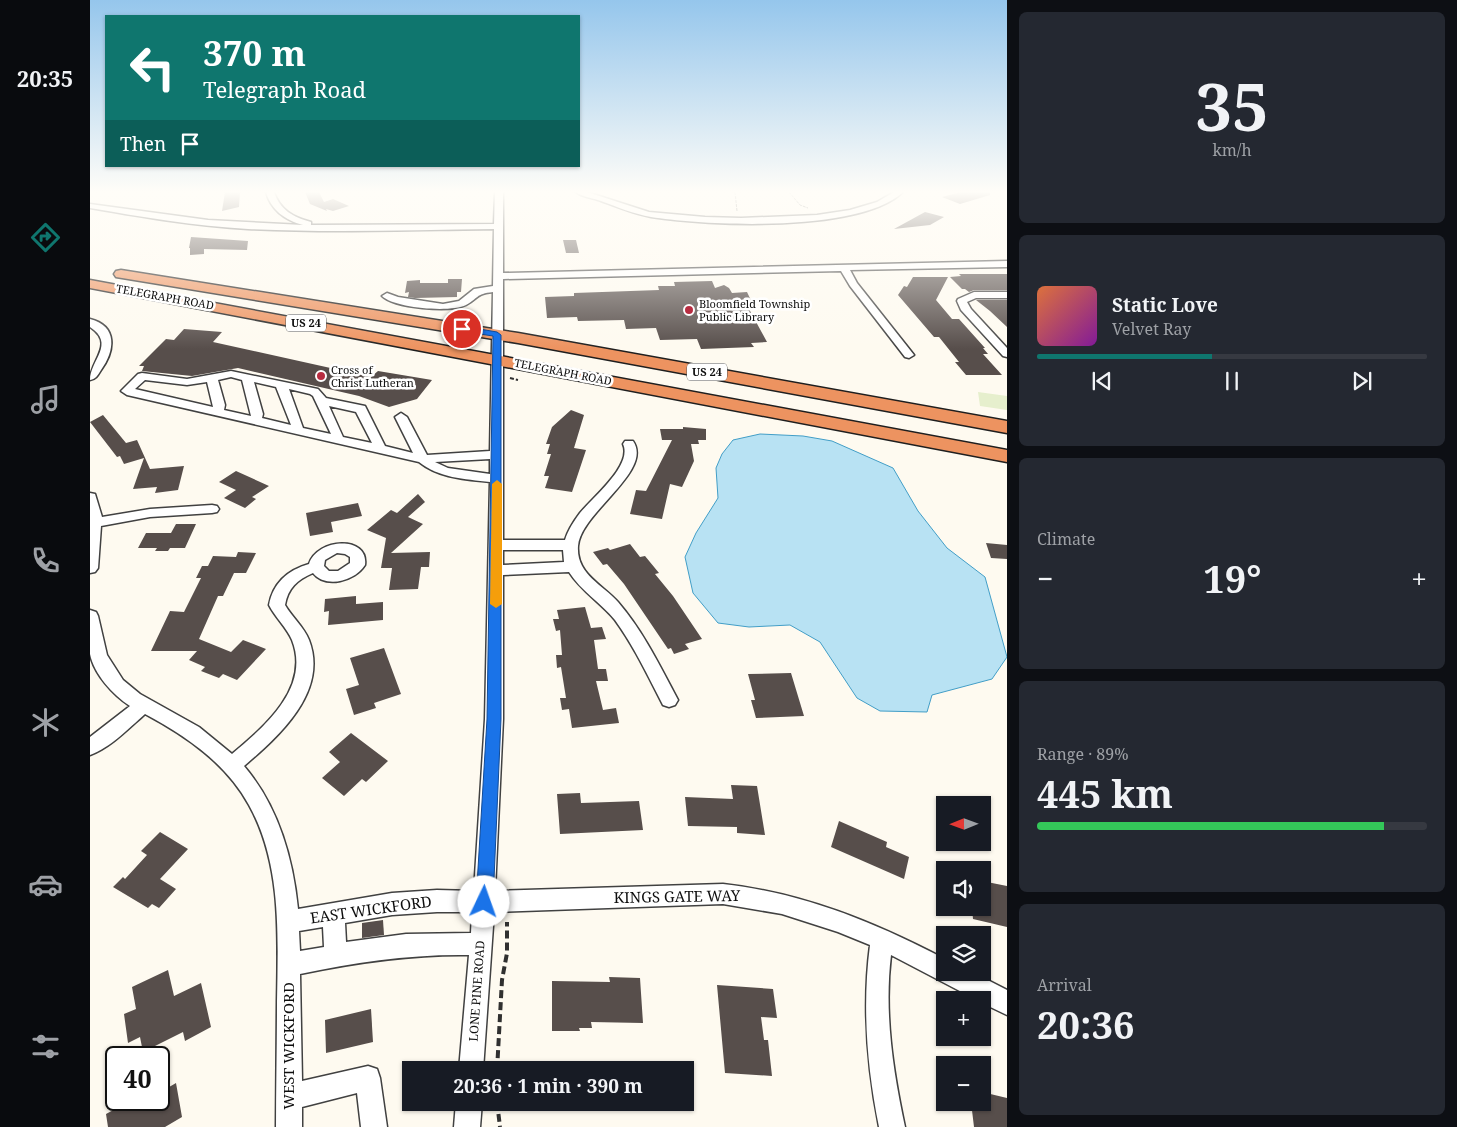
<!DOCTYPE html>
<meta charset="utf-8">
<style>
:root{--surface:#171b24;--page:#242831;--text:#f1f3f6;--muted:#9ea1a6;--line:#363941;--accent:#0f766e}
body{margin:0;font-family:"Noto Serif",serif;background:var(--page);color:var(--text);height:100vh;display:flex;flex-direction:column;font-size:19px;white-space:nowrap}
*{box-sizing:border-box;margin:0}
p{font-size:16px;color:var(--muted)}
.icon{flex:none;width:28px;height:28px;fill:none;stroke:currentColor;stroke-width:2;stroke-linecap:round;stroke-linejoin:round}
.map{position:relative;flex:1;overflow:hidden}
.drawer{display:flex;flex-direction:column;gap:12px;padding:12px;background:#0d0f14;width:450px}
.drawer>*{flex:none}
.top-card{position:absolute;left:15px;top:15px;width:475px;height:152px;border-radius:0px;box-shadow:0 1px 4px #0004;background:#0f766e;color:#fff;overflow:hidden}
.needle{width:32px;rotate:269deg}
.fabs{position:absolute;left:846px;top:796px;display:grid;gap:10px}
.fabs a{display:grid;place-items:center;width:55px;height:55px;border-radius:0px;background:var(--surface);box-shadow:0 1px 4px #0004;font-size:25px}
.speed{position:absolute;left:15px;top:1046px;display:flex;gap:10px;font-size:25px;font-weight:700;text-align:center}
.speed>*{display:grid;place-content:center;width:65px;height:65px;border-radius:50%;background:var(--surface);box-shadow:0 1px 4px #0004;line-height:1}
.speed .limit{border:2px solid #111;border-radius:8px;background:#fff;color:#111}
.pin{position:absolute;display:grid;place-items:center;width:42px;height:42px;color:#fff;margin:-21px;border:2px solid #fff;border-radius:50%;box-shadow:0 1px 5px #0007}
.me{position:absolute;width:55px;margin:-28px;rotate:3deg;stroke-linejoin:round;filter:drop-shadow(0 0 4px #0008)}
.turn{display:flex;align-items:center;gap:18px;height:105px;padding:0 15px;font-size:22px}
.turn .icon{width:65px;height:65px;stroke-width:2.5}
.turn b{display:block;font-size:35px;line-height:42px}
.then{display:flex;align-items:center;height:48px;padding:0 15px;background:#0003;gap:10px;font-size:19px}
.big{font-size:38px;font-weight:700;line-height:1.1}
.drawer .tile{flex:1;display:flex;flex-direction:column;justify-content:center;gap:8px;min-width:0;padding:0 18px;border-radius:8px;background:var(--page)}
.drawer .dial{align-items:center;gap:0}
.dial b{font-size:65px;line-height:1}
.song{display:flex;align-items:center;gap:15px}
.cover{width:60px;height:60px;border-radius:8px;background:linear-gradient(135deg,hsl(20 70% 55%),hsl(290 70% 35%))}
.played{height:5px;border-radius:2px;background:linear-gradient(90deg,var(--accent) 45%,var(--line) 45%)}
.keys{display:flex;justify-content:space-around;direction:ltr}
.heat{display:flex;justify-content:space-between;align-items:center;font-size:28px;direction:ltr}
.charge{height:8px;border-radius:4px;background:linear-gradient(90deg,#34c759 89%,var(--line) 0)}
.trip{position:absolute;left:312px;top:1061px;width:292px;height:50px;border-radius:0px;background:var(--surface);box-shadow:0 1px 4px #0004;font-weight:700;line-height:50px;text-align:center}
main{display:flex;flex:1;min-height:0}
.dock{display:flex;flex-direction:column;width:90px;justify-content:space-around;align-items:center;background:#090b0e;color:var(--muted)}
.dock .icon{width:35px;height:35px}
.dock .active{color:var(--accent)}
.dock b{font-size:22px;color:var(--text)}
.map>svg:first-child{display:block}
</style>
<main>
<nav class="dock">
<b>20:35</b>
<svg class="icon active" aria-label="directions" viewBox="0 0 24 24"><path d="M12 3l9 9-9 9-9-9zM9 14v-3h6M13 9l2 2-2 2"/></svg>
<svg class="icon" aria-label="music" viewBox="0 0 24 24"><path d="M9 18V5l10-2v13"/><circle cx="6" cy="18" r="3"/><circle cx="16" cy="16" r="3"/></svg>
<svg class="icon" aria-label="phone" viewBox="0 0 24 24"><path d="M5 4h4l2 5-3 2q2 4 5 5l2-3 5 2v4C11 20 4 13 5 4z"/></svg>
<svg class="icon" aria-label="climate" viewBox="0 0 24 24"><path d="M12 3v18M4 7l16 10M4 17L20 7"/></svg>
<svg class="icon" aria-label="car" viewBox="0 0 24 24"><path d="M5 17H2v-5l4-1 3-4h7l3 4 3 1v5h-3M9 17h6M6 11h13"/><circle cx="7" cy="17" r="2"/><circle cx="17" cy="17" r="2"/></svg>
<svg class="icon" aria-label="filters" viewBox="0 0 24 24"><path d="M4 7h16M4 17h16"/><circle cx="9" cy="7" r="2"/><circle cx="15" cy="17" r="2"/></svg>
</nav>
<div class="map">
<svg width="917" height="1127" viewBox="0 0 917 1127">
<rect width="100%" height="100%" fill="#fefaf0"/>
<polygon fill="#e6efcd" points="888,392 917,396 917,410 890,406"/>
<polygon fill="#b8e2f3" stroke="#429ec7" points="670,434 713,436 742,441 803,468 828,511 857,548 895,577 917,657 902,679 842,695 837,712 790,711 767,698 730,642 700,625 659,627 628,623 603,593 595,557 606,533 628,498 626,468 632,454 643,440"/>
<g fill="#574e4b">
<polygon points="135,192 150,192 149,207 132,211"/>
<polygon points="215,192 229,192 234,202 243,199 259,206 243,211 236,209 237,211 220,204"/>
<polygon points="871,192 900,192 900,195 870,204 852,197"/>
<polygon points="835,212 854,217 840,225 804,229"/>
<polygon points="101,237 158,241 157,250 114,249 114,254 100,255 100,248 99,248"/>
<polygon points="473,240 486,240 489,253 476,253"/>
<polygon points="869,274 917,274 917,290 884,290 879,292 875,289 872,289 860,277 871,276"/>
<polygon points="823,277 858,277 846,300 862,319 869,319 895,348 893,348 898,354 893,354 912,375 876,375 865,362 869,362 849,337 844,337 808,295 814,286 817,287"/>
<polygon points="358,279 372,279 371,292 367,292 367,297 325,298 318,297 319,292 315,293 317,281 330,280 330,283 358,283"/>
<polygon points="622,281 625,288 634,285 639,288 642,293 657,292 665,309 659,309 677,342 661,343 664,347 611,349 607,339 570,340 566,328 536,329 534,320 488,321 487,317 457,318 455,297 484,296 484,293 569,290 568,286 585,286 584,282"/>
<polygon points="886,300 917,300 917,327 900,311"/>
<polygon points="94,329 132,332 123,342 281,377 288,371 342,380 327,399 299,407 269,396 148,368 102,376 52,371 54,366 49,366 76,339 84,340"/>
<polygon points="481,410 494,415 484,448 496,450 482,492 455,488 459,476 454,476 461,454 457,454 460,444 456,444 462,427"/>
<polygon points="13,415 36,443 47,440 60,469 94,466 88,490 65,493 67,487 43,489 54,458 34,464 30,456 27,457 0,422"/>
<polygon points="593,427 616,429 616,440 608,440 609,444 601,444 604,461 592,487 580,484 572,519 540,514 546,490 556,491 582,440 572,440 570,429 593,429"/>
<polygon points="146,471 179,486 162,497 166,499 155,508 134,498 146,490 129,482"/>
<polygon points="328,494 335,502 318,517 333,524 301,553 340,552 339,567 331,567 328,589 299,590 302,568 291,568 296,538 277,530 301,510 307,513"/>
<polygon points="268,503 272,516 241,522 243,532 220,536 216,513"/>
<polygon points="86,524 106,524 95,548 80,548 78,551 65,551 67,548 48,548 56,533 81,533"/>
<polygon points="896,543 917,545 917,559 901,558"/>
<polygon points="540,544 550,557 555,556 569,573 565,574 583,596 612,639 595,644 599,649 584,654 581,648 578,649 534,584 517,564 513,565 503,552 518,548 520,550"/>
<polygon points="148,552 166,553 156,573 144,573 133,596 128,596 109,639 141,652 153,640 176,649 147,680 133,674 129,678 111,671 115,667 99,660 107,651 61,651 80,611 94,612 111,578 106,578 112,566 118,566 123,556 146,557"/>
<polygon points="266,596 266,604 293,602 293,620 238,625 239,611 234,612 235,599"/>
<polygon points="495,607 501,628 512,627 516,639 504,640 508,669 516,669 518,681 506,681 513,710 526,708 529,723 482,728 479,709 472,710 470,698 476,698 471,667 467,668 466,655 472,655 470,630 466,631 463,619 469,619 467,610"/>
<polygon points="294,648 311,694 284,703 286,708 264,715 256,689 269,685 260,658"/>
<polygon points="701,673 714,716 666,718 661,700 665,700 658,674"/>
<polygon points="261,733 298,761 276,782 272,779 254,796 232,778 250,762 239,752"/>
<polygon points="641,785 667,786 675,835 647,833 647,827 598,826 595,797 643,799"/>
<polygon points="490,793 491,803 549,801 553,830 470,834 467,794"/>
<polygon points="749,821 797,842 796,847 819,857 814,879 741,847"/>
<polygon points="70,832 98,849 70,879 86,889 69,908 62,904 58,908 23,887 33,877 35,879 57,855 51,851"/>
<polygon points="892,881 917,886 917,927 883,919 882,908 892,908"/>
<polygon points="293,920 294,935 272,938 272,923"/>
<polygon points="78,970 84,996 111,983 121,1027 95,1041 93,1032 53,1052 50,1037 38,1043 34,1014 46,1009 42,987"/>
<polygon points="519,977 550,978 553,1023 501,1022 502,1028 489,1028 490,1031 462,1031 462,981 520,982"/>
<polygon points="627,985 683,989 687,1018 671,1017 674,1040 678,1040 682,1076 635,1073"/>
<polygon points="281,1009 283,1042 236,1053 235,1020"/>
<polygon points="86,1083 92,1117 75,1127 18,1127 16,1114 42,1100 69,1100 69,1093"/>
<polygon points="892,1092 917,1098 917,1127 884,1127 881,1102 892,1102"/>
</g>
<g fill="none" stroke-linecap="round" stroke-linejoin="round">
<defs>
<g id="minor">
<path d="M 176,192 L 184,192 C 190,210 203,217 221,222 L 221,225 L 404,224 L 405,192 L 413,192 L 413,273 L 917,261 L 917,267 L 760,270 L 767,283 L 824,355 L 819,358 L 815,357 L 760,286 L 751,271 L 413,279 L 413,540 L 475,540 C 478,530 484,521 490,513 C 503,497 543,465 533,444 L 535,441 L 543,441 C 564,471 490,513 488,546 C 486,574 512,584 528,602 C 553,631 570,666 588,700 L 585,705 L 579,707 L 573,705 C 558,676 544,646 525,620 C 511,603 491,591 479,572 L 413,575 L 413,719 L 405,891 L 633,884 C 713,893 784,922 855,959 L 855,972 L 882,972 L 917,990 L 917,1015 L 892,1003 L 892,1000 L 887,1000 L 801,955 C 794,1013 803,1071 815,1127 L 789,1127 C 777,1067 772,1007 780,945 L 748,932 L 692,914 L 633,904 L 404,912 L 393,1070 L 369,1070 L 379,955 C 321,954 267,962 210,974 L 212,1081 L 278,1066 L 287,1069 L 290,1078 L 297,1127 L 271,1127 L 267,1093 L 212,1107 L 212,1127 L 186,1127 C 186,1085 187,1044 187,1002 C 188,936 192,864 159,805 C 136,763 96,736 55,714 C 39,728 20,748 0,755 L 0,737 L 40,706 C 23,695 4,674 0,654 C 0,640 0,624 0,610 L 6,612 L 8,616 L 17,655 L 33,680 L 50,694 L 109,727 L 142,754 C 174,727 221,688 202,640 C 197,628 185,617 179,605 C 183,583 198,570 219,564 C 227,538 279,535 275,565 C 265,581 236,589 223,573 C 207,580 198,588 195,605 C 202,617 214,627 219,640 C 239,692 188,737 154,766 C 188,806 203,858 208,909 L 302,893 L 347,890 L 384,891 L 395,719 L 400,482 C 374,479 349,478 329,462 L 37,395 L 31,391 L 48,374 L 52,373 L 97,379 L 141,371 L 228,389 L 236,398 L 275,406 L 295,446 L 323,453 L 305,417 L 311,413 L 317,417 L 337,455 L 400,451 L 403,292 C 385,294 389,298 376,305 C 360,313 304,308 292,296 L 297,293 L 308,297 L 353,304 L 369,301 L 384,289 L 403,286 L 404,229 C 322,230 240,233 158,229 C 105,226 52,217 0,208 L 0,204 L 118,220 L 213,225 C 195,220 181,210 176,192 ZM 141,377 L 152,380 L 161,416 L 134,410 L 135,405 L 128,380 ZM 55,380 L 97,385 L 117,382 L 123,407 L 45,389 ZM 164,382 L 186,387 L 201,425 L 172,418 L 173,414 ZM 199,389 L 220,394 L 223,396 L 241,434 L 213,428 ZM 239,406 L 266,412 L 282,443 L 253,437 ZM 400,459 L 400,474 L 358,468 L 345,462 ZM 413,550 L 473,550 L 474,562 L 413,565 ZM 247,553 L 255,554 L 260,557 L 260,563 L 248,571 L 239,571 L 234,566 L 235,560 ZM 347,912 L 382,912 L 381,933 L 316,934 L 256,942 L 255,923 L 302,915 ZM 233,927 L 234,947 L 210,951 L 209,931 Z"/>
<path d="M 486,192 L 497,192 L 559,212 L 615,217 L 651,218 L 727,215 L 760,210 L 787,202 L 804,192 L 813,192 C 770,233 618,226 561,217 C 544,214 527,207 511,201 C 503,198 492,197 486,192 Z"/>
<polygon points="884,292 917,292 917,298 886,298 877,302 881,309 917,348 917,357 913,356 871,310 867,301 868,299"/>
<path d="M 0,319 C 28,326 25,351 11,370 C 8,375 6,379 0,380 C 0,360 26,344 0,327 Z"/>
<polygon points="0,493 5,494 12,517 60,509 122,505 127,506 129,509 127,512 122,513 60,517 11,526 8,568 5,572 0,573"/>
<polygon points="366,1102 392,1102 390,1127 364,1127"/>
</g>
<g id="highway">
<polygon points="31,270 428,333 917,421 917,433 428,343 26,277 24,274 26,271"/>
<polygon points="0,280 917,450 917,462 0,288"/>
</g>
</defs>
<use href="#minor" stroke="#414141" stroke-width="3"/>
<use href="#highway" stroke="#1f1f1f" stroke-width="3"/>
<g stroke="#303030" stroke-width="1" stroke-dasharray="3 1" stroke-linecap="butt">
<polyline points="645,192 647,211"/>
<polyline points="699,192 710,205 718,208"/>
</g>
<polyline stroke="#303030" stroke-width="2" stroke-dasharray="4 2" stroke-linecap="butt" points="420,378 428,380"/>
<g stroke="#303030" stroke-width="4" stroke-dasharray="8 4" stroke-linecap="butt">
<polyline points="407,1070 412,980 417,953 417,922"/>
<polyline points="407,1102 410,1127"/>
</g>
<use href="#minor" fill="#fff" fill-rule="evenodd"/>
<use href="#highway" fill="#ed9360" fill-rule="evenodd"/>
</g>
<linearGradient id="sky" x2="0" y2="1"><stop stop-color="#95c6ec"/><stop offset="0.55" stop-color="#fffdf8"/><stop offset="1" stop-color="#fffdf8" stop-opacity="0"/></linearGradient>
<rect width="917" height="349" fill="url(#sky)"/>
<polygon fill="#1a73e8" stroke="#114b97" points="372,326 407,332 411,335 411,719 403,902 400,908 394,910 389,908 386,902 397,719 403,336 370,331 370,327"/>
<polygon fill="#f59e0b" points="407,480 412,484 412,604 406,608 400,604 402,484"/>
<g fill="#b82d41" stroke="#fff" stroke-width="2">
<circle cx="599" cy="310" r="5"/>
<circle cx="231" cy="376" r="5"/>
</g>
<g text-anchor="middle" stroke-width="5" stroke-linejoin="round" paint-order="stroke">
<g font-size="11" fill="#0e0e0e" stroke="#fff">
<text transform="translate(75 297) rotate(10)" y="4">TELEGRAPH ROAD</text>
<text transform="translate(473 372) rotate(11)" y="4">TELEGRAPH ROAD</text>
</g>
<g font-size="11" fill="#0e0e0e" stroke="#fff" text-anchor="start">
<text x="609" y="308">Bloomfield Township<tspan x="609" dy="13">Public Library</tspan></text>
<text x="241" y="374">Cross of<tspan x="241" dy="13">Christ Lutheran</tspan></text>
</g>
<g fill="#fff" stroke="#565656" stroke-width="1">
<rect x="196" y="314.5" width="40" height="17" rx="4"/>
<rect x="597" y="363.5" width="40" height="17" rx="4"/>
</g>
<g font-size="11" font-weight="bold" fill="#0e0e0e">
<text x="216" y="327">US 24</text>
<text x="617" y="376">US 24</text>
</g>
<g font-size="12" fill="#0e0e0e" stroke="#fff">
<text transform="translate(387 991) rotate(-86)" y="4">LONE PINE ROAD</text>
</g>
<g font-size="15" fill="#0e0e0e" stroke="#fff">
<text transform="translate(587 897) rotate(-1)" y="5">KINGS GATE WAY</text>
<text transform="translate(281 910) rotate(-8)" y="5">EAST WICKFORD</text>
<text transform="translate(199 1046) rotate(-90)" y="5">WEST WICKFORD</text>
</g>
</g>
</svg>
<div class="fabs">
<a><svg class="needle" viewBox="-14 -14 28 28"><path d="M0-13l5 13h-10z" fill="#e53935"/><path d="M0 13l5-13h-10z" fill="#9ea1a6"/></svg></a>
<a><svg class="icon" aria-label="sound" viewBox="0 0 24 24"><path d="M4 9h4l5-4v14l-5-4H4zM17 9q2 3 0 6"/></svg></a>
<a><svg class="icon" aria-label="layers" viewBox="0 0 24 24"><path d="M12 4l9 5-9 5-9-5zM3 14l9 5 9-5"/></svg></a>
<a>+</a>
<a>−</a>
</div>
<div class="speed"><div class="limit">40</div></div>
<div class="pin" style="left:372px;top:329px;background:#d93025"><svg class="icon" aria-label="arrive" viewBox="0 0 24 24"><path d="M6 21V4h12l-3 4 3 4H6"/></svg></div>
<svg class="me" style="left:394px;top:902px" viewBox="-20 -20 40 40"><circle r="19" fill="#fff"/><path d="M0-13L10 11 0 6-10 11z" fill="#1a73e8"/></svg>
<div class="trip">20:36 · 1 min · 390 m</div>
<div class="top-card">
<div class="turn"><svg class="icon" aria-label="left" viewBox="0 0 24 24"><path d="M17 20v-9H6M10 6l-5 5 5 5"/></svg><div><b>370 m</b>Telegraph Road</div></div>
<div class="then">Then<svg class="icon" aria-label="arrive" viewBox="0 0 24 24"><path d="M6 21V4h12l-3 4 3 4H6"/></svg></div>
</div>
</div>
<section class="drawer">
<div class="tile dial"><b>35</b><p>km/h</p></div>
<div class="tile">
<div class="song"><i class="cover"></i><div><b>Static Love</b><p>Velvet Ray</p></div></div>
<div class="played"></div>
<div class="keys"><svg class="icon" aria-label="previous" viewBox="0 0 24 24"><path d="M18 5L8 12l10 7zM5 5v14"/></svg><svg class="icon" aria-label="pause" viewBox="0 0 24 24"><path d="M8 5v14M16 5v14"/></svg><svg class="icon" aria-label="next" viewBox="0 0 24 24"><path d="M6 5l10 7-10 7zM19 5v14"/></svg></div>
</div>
<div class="tile"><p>Climate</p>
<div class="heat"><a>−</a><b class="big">19°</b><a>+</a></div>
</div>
<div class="tile"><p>Range · 89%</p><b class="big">445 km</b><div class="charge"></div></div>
<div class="tile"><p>Arrival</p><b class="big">20:36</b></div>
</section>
</main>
